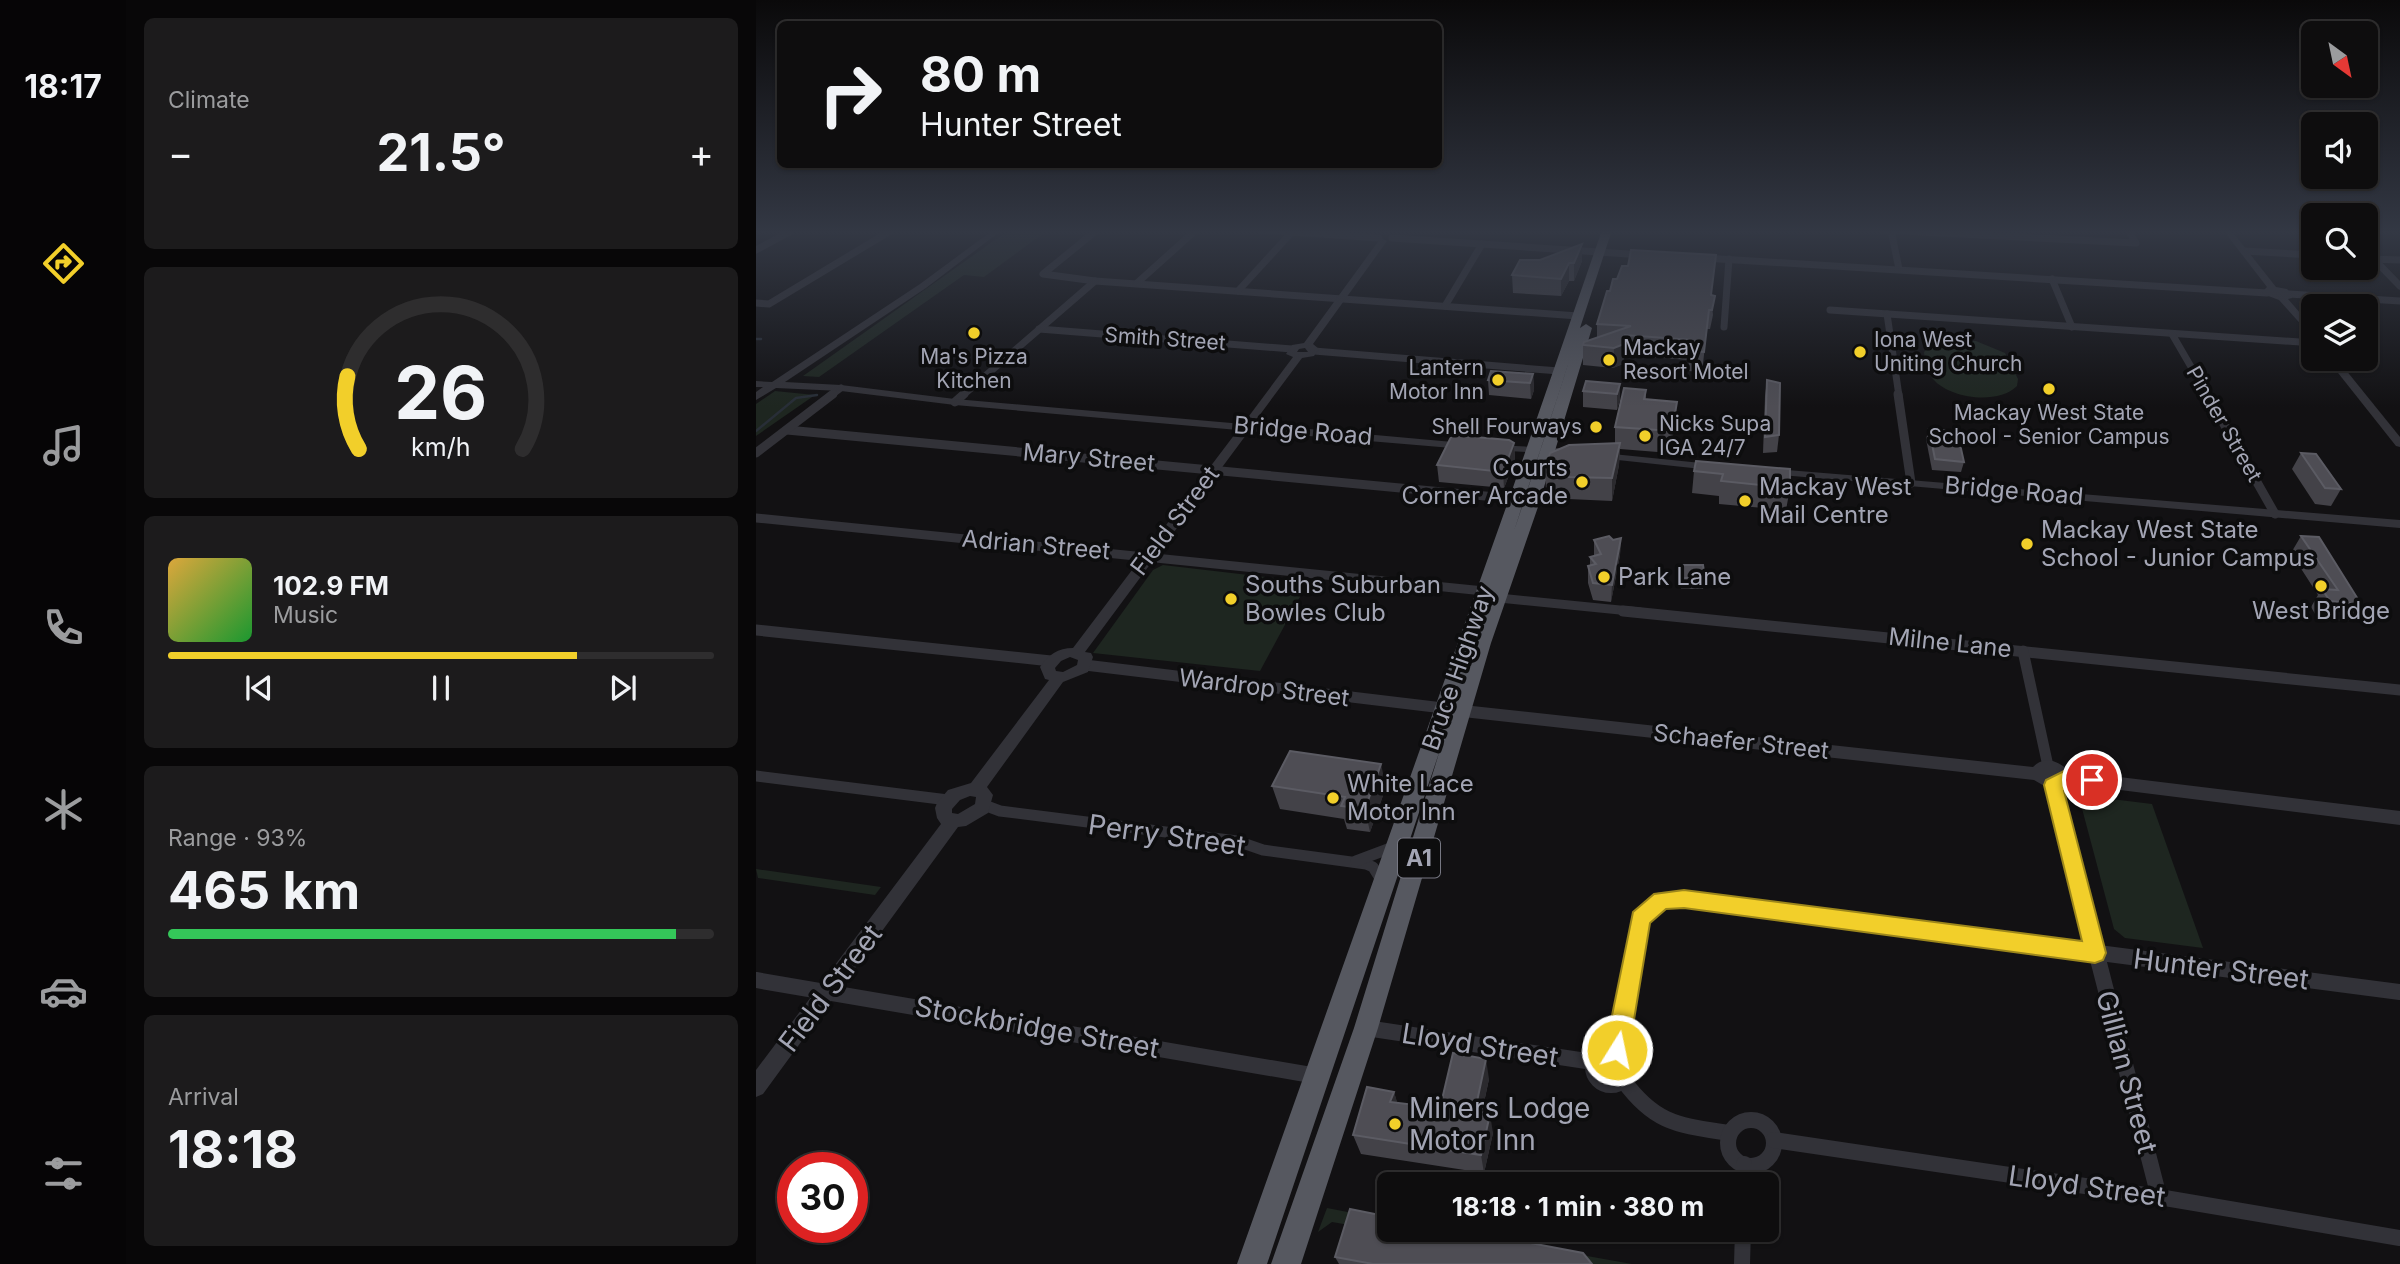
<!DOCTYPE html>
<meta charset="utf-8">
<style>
:root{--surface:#0e0d0e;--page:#1c1b1c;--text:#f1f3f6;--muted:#9b9c9e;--line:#2e2d2e;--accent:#f2cf2a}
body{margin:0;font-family:Inter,sans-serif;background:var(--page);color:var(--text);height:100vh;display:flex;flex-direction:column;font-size:26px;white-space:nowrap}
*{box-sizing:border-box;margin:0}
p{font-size:23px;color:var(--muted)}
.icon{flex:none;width:38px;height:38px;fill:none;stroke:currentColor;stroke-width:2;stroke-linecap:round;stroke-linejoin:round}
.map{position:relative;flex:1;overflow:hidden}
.drawer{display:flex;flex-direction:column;gap:18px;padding:18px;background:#080708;width:630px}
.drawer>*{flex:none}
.hud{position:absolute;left:21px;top:21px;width:665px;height:147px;border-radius:10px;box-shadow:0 2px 5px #0004,0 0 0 2px var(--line);background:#0e0d0e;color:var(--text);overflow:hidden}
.needle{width:46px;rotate:147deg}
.buttons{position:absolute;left:1545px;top:21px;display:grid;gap:14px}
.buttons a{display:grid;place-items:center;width:77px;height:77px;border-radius:10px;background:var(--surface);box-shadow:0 2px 5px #0004,0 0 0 2px var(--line);font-size:35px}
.speed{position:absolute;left:21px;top:1152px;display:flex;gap:14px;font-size:35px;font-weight:700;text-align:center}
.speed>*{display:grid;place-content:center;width:91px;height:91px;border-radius:50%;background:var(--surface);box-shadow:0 2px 5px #0004,0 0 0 2px var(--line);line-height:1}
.speed .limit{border:10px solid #d22;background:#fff;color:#111}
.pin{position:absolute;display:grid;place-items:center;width:60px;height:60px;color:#fff;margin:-30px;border:4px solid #fff;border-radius:50%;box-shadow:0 2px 7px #0007}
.me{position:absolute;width:77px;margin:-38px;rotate:10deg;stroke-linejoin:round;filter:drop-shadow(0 0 5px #0008)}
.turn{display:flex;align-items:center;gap:24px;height:147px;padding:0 28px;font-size:32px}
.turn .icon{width:91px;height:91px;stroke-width:2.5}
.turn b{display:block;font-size:49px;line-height:60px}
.big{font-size:52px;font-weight:700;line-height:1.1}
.drawer .widget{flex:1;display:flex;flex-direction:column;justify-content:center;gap:10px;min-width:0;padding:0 24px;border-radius:10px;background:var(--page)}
.drawer .dial{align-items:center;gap:0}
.dial svg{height:182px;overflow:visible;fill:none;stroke:var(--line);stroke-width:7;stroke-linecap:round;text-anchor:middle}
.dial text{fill:var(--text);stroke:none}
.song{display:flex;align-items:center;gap:21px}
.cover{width:84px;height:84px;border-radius:10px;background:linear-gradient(135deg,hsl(40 70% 55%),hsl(130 70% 35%))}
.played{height:7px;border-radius:4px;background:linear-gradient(90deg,var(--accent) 75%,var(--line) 75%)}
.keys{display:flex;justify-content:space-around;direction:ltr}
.heat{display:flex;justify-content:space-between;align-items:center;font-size:38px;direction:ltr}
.charge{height:10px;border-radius:5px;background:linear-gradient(90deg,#34c759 93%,var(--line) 0)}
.trip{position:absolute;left:621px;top:1172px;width:402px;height:70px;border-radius:10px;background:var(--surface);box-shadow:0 2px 5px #0004,0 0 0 2px var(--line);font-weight:700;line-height:70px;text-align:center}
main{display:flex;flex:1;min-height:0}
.tabs{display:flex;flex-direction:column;width:126px;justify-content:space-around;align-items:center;background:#060506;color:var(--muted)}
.tabs .icon{width:49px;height:49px}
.tabs .current{color:var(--accent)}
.tabs b{font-size:32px;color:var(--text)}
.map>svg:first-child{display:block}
</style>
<main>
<nav class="tabs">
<b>18:17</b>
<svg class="icon current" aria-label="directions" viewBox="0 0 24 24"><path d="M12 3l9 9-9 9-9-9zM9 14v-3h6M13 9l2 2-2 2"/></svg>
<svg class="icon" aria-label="music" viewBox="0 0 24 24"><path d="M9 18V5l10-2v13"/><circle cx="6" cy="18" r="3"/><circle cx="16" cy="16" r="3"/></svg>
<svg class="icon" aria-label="phone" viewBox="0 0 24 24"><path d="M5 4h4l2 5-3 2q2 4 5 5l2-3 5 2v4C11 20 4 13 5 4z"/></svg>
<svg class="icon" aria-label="climate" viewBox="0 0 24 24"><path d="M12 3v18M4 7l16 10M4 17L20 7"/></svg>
<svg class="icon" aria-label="car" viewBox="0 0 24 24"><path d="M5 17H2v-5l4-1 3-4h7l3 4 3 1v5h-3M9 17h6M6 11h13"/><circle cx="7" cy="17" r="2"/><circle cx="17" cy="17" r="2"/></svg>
<svg class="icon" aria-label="filters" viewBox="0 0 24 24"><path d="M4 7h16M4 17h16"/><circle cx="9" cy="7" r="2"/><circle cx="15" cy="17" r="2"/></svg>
</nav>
<section class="drawer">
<div class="widget"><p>Climate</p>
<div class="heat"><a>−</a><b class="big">21.5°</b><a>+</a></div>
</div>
<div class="widget dial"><svg viewBox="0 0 100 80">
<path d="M14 69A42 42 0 1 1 86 69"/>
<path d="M14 69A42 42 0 0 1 9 37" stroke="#f2cf2a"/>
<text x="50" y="56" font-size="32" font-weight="700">26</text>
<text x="50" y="72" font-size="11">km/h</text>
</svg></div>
<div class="widget">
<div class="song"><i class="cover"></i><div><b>102.9 FM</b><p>Music</p></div></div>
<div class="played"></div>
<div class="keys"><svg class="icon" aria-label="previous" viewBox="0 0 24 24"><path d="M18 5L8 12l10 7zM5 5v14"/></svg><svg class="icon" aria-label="pause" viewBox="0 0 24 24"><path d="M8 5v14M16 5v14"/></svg><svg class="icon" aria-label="next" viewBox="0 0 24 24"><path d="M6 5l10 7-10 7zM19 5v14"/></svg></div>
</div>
<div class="widget"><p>Range · 93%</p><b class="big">465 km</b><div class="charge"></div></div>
<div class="widget"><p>Arrival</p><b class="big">18:18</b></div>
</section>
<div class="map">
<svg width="1644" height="1264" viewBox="0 0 1644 1264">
<rect width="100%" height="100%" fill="#121113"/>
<g fill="#1e2620">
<polygon points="253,230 292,230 228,277 208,275 63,377 47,376"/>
<path d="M 1192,340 L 1220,341 L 1249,353 L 1262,379 L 1261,386 C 1242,405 1194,399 1177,379 C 1171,373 1169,361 1168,352 L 1176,344 Z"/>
<polygon points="19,391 59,395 0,436 0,404"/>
<polygon points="407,565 552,582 504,671 337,653 397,570"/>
<polygon points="1331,796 1396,804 1447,948 1369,938 1358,929 1324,801"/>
<polygon points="0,869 125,887 119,895 2,878"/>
<polygon points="571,1208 633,1220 634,1230 686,1230 876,1264 815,1264 576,1222 562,1232"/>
</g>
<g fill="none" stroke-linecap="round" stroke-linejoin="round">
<g stroke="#282e37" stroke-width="2.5">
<polyline points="0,339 5,339"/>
<polyline points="0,431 40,398 61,395"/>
</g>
<g stroke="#323238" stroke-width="7">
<polyline points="341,230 287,274 339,281 822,316"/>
<polyline points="505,230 623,238"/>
<polyline points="1128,230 1380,243 1372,230"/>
<polyline points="1135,230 1143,269"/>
<polyline points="636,238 887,255"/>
<polyline points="0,250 37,230"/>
<polyline points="1488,251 1558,255"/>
<polyline points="1610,251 1644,286"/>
<polyline points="948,258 1511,293"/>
<polyline points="1615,259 1644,260"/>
<polyline points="1296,279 1316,327"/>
<polyline points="381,283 440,230"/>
<polyline points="482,291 536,232"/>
<polyline points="1533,294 1644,301"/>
<polyline points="0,303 13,304 136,230"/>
<polyline points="689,306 726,244"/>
<polyline points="1074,310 1558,343"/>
<polyline points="1131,314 1143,396"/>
<polyline points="968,327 973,259"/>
<polyline points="283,329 536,349"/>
<polyline points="1416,334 1452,396"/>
<polyline points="558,351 803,371"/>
<polyline points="74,396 85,388"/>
<polyline points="206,396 339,281"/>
</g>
<g stroke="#323238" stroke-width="9">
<polyline points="1142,394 1155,483"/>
<polyline points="1451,394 1519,514"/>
<polyline points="199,402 208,394"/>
<polyline points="31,430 761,499"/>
<polyline points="0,453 77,394"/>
<polyline points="0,518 728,591"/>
<polyline points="743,598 884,612"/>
</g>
<g stroke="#323238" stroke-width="11">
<polyline points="867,611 1644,690"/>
<polyline points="0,630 295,661"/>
<polyline points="1267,651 1292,766"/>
<polyline points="329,665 687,708"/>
<polyline points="0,776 192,800"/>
<polyline points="1297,785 1325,895"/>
<polyline points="228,805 244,811 481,841 507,850 610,864 617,867 627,883"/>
<polyline points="600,861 640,846"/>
</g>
<g stroke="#323238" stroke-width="16">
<polyline points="1325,893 1403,1197"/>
<polyline points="0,980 561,1076"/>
<polyline points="610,1028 837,1062"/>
<circle cx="855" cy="1067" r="18"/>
<polyline points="861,1050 884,919 905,900 928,899 1644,992"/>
<path d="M 867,1080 C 899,1124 922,1125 973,1133"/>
<circle cx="995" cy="1143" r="23"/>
<polyline points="1018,1140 1403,1197 1644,1238"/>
<polyline points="988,1164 988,1185"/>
<polyline points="986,1264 987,1230"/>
</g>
<g fill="#323238" fill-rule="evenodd">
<path d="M 237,230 L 246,230 L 170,288 L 29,382 L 85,385 L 199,399 L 487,424 L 537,357 L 530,354 L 536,345 L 548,343 L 624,239 L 627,239 L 631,241 L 557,344 L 563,349 L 558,356 L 546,358 L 497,424 L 708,443 L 714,446 L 708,449 L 493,431 L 329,652 L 335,653 L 337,657 L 332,672 L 307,682 L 231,787 L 237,795 L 232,813 L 210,826 L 202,827 L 7,1094 L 0,1097 L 0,1070 L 185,824 L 181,818 L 179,808 L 181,803 L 192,790 L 215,783 L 293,680 L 289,679 L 284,667 C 292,655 302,648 317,648 L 482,430 L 199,405 L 85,391 L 20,388 L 0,400 L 0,392 L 7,387 L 0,387 L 0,381 L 16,382 L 164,284 ZM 549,348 L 552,352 L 541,352 L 543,349 ZM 314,657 L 322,660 L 321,665 L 307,672 L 300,671 L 299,668 L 305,661 ZM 214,796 L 220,797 L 219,804 L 202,814 L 196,813 L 196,809 L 204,800 Z"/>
<polygon points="1467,230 1475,230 1520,287 1531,289 1536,294 1536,298 1532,299 1558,329 1558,339 1523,300 1507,294 1506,292 1511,287"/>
<polygon points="1571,359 1581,359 1644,437 1644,447 1640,446"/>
<polygon points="739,445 820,449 826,452 820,455 735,450 735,446"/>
<polygon points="847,453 955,464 961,467 955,470 843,458 841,456"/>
<polygon points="1018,469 1644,520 1644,528 1014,474 1014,470"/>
<path d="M 698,704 L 1277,767 C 1290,754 1302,762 1314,771 L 1644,811 L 1644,825 L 1316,784 L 1314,788 L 1297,791 L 1278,780 L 698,716 L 693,714 L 690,710 L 693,706 Z"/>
</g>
<path fill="#565860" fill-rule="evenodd" d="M 846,230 L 856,230 L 824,328 L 830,324 L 836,328 L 782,507 L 735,643 L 622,1028 L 545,1264 L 515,1264 L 598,1028 L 684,750 L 511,1264 L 481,1264 L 753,499 ZM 819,343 L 766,507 L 758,531 Z"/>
</g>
<g fill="#434248">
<polygon points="826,244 826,261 818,281 813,281 805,296 757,293 756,275 784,260"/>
<polygon points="955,295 957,315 954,329 951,329 946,372 932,371 933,360 868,355 867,364 857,368 827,365 827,345 841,338 841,324"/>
<polygon points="777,374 778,390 775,399 733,395 732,380"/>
<polygon points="1011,380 1023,435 1021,452 1007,453 1009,396"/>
<polygon points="864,384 864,399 861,410 827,407 827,391"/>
<polygon points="890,390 890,400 919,423 914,453 864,449 863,465 856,501 812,499 812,492 790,490 789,468 859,443 859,427"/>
<polygon points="1173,429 1208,462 1205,472 1176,470 1170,439"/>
<polygon points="758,443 759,460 748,488 683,482 681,465"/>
<polygon points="1545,453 1585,489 1575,506 1559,504 1536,469"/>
<polygon points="1034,469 1034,488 1030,510 963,504 963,496 936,493 938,471"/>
<polygon points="1545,536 1605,604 1593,621 1562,619 1555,607 1562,595 1535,553"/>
<polygon points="865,538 864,555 855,602 837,600 832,583 832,566 834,566 834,557 838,556 838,540 857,540"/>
<polygon points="925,565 949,578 947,589 925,589 924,576"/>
<polygon points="516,786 630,787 614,832 591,829 588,819 524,809"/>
<polygon points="733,1079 726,1112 737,1133 728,1173 605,1154 597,1135 638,1092 641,1103 684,1108"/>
<polygon points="579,1257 836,1264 583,1264"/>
</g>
<g fill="#2b2a2e">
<polygon points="826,244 826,261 818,281 818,263"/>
<polygon points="813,263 813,281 805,296 805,279"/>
<polygon points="869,335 867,364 857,368 858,348"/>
<polygon points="777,374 778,390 775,399 774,383"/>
<polygon points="864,384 864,399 861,410 861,394"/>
<polygon points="921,402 919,423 914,453 916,431"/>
<polygon points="758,443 759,460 748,488 747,472"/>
<polygon points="864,443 863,465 856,501 856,478"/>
<polygon points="865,538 864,555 855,602 856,585"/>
<polygon points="625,764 630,787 614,832 609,809"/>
<polygon points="730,1059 733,1079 722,1130 719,1111"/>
<polygon points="638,1092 644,1111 634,1102"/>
<polygon points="734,1114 737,1133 728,1173 725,1155"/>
</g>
<g fill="#4e4d54" stroke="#5b5b63" stroke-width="2">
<polygon points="826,244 818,263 813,263 805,279 756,275 764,260 784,260"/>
<polygon points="875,250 960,255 955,295 959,296 956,310 953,310 948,352 934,351 936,340 869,335 868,344 858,348 827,345 828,342 875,326 841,324 851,291 854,291 857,279 861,279 866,266 872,266"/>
<polygon points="735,371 777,374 774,383 732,380"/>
<polygon points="1011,380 1024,383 1023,435 1009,437"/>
<polygon points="830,381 864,384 861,394 827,391"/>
<polygon points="868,388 890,390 888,399 921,402 916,431 859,427"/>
<polygon points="1173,429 1201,431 1208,462 1179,459"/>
<polygon points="696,435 753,440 758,443 747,472 681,465"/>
<polygon points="864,443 856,478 811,477 813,470 789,468 794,453 813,445"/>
<polygon points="1545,453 1560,454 1585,489 1569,488"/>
<polygon points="940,461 1034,469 1034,488 965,481 967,474 938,471"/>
<polygon points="853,536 857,540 865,538 856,585 837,583 832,566 840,564 834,557 845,554 838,540"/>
<polygon points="1545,536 1563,537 1605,604 1574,601 1566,589 1582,590"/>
<polygon points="925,565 947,565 949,578 926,578"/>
<polygon points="534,751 625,764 609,809 585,806 589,797 516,786"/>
<polygon points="697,1053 730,1059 719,1111 734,1114 725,1155 597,1135 611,1087 638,1092 634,1102 684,1108"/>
<polygon points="594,1209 634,1217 634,1230 706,1230 827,1253 836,1264 617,1264 579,1257"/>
</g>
<linearGradient id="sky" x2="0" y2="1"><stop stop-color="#0a090a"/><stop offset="0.57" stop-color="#333844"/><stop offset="1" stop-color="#333844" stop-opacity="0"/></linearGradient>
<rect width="1644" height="407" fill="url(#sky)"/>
<polygon fill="#f2cf2a" stroke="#9d871b" stroke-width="2" points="1310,770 1336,773 1345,780 1336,788 1317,785 1308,791 1350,953 1347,960 1339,963 928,908 910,909 894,923 873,1050 869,1058 861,1062 853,1058 849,1050 877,912 898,894 928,890 1326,941 1288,785 1290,780"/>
<g fill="#f2cf2a" stroke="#0d0d0e" stroke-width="2.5">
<circle cx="218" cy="333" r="7"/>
<circle cx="1104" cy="352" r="7"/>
<circle cx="853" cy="360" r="7"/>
<circle cx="742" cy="380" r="7"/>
<circle cx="1293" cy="389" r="7"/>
<circle cx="840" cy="427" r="7"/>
<circle cx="889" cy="436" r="7"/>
<circle cx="826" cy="482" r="7"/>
<circle cx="989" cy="501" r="7"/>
<circle cx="1271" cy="544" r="7"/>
<circle cx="848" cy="577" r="7"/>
<circle cx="1565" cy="586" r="7"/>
<circle cx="475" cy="599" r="7"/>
<circle cx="577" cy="798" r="7"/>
<circle cx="639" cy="1124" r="7"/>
</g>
<g text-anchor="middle" stroke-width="7" stroke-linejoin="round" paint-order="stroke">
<g font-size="21" fill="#a3a5b4" stroke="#0d0d0e">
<text transform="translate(409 339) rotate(4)" y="7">Smith Street</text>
<text transform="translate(1468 424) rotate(60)" y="7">Pinder Street</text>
</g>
<g font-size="21" fill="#a3a5b4" stroke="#0d0d0e" text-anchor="start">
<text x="1118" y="347">Iona West<tspan x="1118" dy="24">Uniting Church</tspan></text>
<text x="867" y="355">Mackay<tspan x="867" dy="24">Resort Motel</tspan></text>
<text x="218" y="364" text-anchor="middle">Ma's Pizza<tspan x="218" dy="24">Kitchen</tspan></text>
<text x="728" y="375" text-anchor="end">Lantern<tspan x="728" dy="24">Motor Inn</tspan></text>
<text x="1293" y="420" text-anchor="middle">Mackay West State<tspan x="1293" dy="24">School - Senior Campus</tspan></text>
<text x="903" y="431">Nicks Supa<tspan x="903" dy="24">IGA 24/7</tspan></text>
<text x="826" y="434" text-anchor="end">Shell Fourways</text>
</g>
<rect fill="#0d0d0e" stroke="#767782" stroke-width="2" x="642" y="838.5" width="42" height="39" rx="5"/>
<g font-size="23" font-weight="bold" fill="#a3a5b4">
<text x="663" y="866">A1</text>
</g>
<g font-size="24" fill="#a3a5b4" stroke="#0d0d0e">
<text transform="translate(547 431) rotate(5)" y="8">Bridge Road</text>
<text transform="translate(333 458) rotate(5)" y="8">Mary Street</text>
<text transform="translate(1258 491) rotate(5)" y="8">Bridge Road</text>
<text transform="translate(419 521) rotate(-53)" y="8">Field Street</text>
<text transform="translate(280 545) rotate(5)" y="8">Adrian Street</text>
<text transform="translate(1194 643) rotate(6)" y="8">Milne Lane</text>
<text transform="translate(702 668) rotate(-71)" y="8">Bruce Highway</text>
<text transform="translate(508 688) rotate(7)" y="8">Wardrop Street</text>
<text transform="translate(985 742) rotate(6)" y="8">Schaefer Street</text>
</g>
<g font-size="24" fill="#a3a5b4" stroke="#0d0d0e" text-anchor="start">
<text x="812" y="476" text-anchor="end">Courts<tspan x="812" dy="28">Corner Arcade</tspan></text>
<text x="1003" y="495">Mackay West<tspan x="1003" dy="28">Mail Centre</tspan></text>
<text x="1285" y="538">Mackay West State<tspan x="1285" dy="28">School - Junior Campus</tspan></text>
<text x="862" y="585">Park Lane</text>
<text x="489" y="593">Souths Suburban<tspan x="489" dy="28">Bowles Club</tspan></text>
<text x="1565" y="619" text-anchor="middle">West Bridge</text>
<text x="591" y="792">White Lace<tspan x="591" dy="28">Motor Inn</tspan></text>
</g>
<g font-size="28" fill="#a3a5b4" stroke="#0d0d0e">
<text transform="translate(411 835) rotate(8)" y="10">Perry Street</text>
<text transform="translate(1465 969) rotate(7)" y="10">Hunter Street</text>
<text transform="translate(74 988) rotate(-53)" y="10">Field Street</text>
<text transform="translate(281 1027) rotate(10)" y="10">Stockbridge Street</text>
<text transform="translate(724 1045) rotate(9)" y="10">Lloyd Street</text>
<text transform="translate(1371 1072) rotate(75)" y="10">Gillian Street</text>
<text transform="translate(1331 1186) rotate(8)" y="10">Lloyd Street</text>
</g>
<g font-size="28" fill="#a3a5b4" stroke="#0d0d0e" text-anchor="start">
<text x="653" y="1118">Miners Lodge<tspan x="653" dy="32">Motor Inn</tspan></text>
</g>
</g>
</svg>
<div class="buttons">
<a><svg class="needle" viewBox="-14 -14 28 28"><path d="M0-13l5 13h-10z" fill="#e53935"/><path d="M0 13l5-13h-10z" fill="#9b9c9e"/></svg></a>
<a><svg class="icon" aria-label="sound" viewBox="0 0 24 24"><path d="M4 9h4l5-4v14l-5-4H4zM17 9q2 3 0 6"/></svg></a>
<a><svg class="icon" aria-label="search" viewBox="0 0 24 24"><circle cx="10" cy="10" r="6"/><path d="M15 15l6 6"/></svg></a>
<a><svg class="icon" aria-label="layers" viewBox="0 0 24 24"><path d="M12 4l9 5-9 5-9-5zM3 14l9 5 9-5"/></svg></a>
</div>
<div class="speed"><div class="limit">30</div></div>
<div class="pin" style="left:1336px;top:780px;background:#d93025"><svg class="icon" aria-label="arrive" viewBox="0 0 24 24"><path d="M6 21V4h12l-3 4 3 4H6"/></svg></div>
<svg class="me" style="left:861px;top:1050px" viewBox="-20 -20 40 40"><circle r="17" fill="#f2cf2a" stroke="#fff" stroke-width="3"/><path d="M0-11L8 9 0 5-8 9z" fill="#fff"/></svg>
<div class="trip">18:18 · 1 min · 380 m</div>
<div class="hud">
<div class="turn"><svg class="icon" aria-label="right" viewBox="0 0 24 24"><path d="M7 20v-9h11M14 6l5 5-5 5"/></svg><div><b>80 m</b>Hunter Street</div></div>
</div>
</div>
</main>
